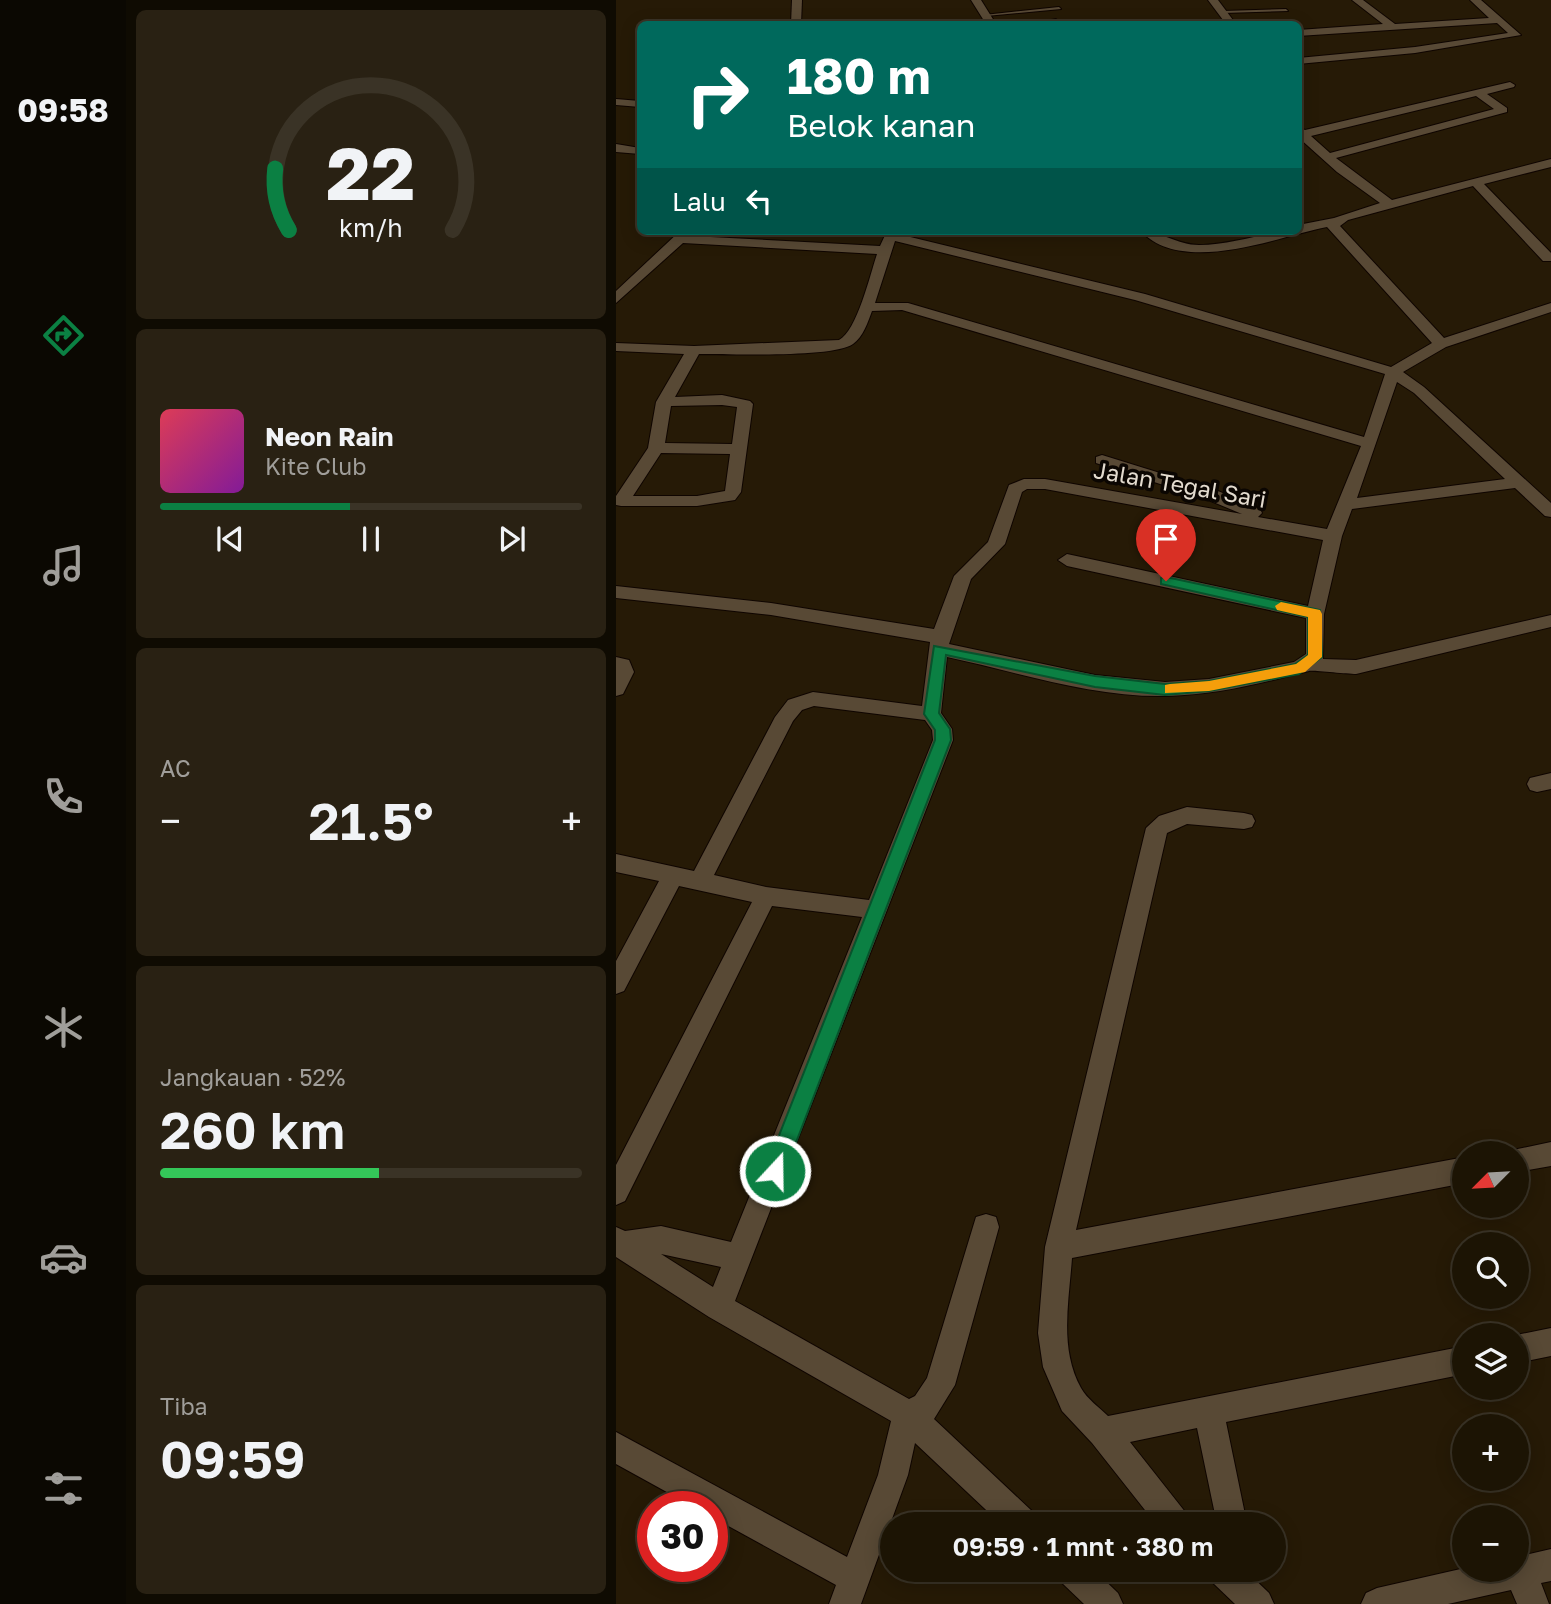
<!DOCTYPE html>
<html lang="id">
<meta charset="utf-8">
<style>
:root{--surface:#1c1404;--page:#292113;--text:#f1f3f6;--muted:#a09e9a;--line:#3a3326;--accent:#0b8043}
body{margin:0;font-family:"Golos Text",sans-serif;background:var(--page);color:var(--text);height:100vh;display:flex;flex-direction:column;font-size:26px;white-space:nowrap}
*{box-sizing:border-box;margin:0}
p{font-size:23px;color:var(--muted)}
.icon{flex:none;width:38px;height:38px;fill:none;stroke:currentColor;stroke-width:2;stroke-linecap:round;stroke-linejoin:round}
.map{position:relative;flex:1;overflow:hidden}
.sheet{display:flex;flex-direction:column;gap:10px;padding:10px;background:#0f0b02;width:490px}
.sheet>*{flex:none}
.banner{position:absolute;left:21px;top:21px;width:665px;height:214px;border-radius:10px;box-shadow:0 4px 18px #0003,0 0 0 2px var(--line);background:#00695c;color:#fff;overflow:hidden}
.needle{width:46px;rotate:246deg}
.tools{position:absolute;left:836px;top:1141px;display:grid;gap:14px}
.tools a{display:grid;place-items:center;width:77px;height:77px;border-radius:50%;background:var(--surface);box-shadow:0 4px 18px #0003,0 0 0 2px var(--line);font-size:35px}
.speed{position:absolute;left:21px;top:1491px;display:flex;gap:14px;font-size:35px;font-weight:700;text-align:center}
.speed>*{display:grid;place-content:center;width:91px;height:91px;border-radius:50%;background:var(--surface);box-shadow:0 4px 18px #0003,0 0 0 2px var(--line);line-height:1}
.speed .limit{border:10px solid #d22;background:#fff;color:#111}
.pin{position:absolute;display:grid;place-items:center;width:60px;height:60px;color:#fff;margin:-72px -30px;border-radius:50% 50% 50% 0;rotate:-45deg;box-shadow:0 0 7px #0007}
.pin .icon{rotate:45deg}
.me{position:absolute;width:77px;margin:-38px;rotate:21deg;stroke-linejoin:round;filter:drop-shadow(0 0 5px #0008)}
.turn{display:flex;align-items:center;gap:24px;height:147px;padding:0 35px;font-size:32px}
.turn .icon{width:91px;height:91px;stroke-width:2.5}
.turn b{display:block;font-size:49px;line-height:60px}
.then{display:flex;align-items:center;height:66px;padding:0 35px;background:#0003;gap:14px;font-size:26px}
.big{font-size:52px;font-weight:600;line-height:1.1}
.sheet .widget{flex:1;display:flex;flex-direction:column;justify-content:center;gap:10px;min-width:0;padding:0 24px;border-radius:10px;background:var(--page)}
.sheet .dial{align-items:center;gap:0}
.dial svg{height:182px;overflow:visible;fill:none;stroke:var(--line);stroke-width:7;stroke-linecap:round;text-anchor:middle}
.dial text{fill:var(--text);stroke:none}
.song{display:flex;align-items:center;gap:21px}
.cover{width:84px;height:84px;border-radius:10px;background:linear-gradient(135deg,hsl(350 70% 55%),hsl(290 70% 35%))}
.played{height:7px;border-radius:4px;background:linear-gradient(90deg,var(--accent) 45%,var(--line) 45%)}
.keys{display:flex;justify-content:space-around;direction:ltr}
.heat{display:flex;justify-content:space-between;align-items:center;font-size:38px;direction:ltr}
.charge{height:10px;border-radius:5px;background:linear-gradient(90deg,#34c759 52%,var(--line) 0)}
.trip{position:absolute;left:264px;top:1512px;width:406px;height:70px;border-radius:35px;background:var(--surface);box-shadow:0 4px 18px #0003,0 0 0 2px var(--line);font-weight:600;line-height:70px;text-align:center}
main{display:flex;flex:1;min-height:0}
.dock{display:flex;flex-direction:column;width:126px;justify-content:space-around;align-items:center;background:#0b0802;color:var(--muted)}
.dock .icon{width:49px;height:49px}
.dock .on{color:var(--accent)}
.dock b{font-size:32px;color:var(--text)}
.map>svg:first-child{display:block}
</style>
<main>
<nav class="dock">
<b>09:58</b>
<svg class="icon on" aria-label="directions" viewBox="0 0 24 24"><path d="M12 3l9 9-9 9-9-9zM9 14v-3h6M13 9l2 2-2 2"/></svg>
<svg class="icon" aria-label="music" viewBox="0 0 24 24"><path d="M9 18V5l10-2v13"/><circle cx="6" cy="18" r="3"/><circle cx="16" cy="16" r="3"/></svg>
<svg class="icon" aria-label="phone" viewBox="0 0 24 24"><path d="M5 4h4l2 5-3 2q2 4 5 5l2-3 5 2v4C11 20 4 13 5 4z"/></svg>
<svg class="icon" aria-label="climate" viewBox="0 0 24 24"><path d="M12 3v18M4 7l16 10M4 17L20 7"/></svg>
<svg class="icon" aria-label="car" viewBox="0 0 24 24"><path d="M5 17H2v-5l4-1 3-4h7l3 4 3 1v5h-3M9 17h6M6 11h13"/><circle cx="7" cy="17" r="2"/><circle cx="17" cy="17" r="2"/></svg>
<svg class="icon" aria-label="filters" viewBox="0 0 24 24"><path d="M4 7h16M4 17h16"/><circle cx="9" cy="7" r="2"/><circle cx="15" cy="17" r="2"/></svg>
</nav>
<section class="sheet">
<div class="widget dial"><svg viewBox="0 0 100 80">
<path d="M14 69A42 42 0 1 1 86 69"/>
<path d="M14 69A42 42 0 0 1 8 42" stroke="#0b8043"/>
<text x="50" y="56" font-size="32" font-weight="700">22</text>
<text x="50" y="72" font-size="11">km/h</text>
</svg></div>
<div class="widget">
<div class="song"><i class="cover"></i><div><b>Neon Rain</b><p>Kite Club</p></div></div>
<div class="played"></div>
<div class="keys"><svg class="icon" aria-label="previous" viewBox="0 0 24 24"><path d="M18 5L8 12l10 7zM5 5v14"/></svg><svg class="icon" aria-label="pause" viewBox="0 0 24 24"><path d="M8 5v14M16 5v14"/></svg><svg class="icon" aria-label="next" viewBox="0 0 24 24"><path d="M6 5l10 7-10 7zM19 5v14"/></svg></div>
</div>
<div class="widget"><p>AC</p>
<div class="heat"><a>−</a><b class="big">21.5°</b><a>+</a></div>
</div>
<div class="widget"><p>Jangkauan · 52%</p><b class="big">260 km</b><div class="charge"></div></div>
<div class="widget"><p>Tiba</p><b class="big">09:59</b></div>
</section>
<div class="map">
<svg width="935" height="1604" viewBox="0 0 935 1604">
<rect width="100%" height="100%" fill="#261a06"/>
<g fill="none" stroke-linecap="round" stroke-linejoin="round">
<defs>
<g id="lane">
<polygon points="443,7 445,9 370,16 368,15"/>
<polygon points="670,9 672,11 607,13 605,12 607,11"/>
</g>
<g id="street">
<polygon points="176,0 186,0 185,24 175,24"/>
<polygon points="355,0 365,0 380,24 370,24"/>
<polygon points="592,0 602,0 620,24 610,24"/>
<polygon points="736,0 747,0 779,24 873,18 854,0 865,0 905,35 799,53 682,64 682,58 799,47 892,33 881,23 682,36 682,30 767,24"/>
<polygon points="440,19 444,24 417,24"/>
<polygon points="283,21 305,24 278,24"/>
<path d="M 894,82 L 899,85 L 898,87 L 871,94 L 891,108 L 891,112 L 720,158 L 776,200 L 935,159 L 935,167 L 868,184 L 935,253 L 935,261 L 927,261 L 857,186 L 732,220 L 724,226 L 828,338 L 935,303 L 935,312 L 830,347 L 787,372 L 808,387 L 935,503 L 935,517 L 929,516 L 899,488 L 736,509 L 726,536 L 708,614 L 707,659 L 740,660 L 935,615 L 935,627 L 740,674 C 730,674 696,670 693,671 C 647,683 599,695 552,696 C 478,698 402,672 331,657 L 325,713 L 336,729 L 337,740 L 119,1301 L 293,1399 L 299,1396 L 311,1378 L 360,1217 L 370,1214 L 380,1217 L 383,1227 L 339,1385 L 318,1419 L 418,1513 L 423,1524 L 385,1524 L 299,1443 L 292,1475 L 245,1604 L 213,1604 L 220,1585 L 96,1517 L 96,1507 L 78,1507 L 0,1464 L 0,1432 L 231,1557 L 262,1475 L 275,1421 L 93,1317 L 0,1257 L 0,1227 L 9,1231 L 45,1226 L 115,1242 L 246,917 L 156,906 L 9,1201 L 0,1205 L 0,1165 L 136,902 L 63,886 L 8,991 L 0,994 L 0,961 L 43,881 L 0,872 L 0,854 L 78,871 L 159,717 L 172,700 L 197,692 L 306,706 L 314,642 L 155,615 L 0,598 L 0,586 L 155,603 L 318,629 L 338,576 L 372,542 L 393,485 L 408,479 L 429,479 L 626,514 L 590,499 L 480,463 L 480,457 L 486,455 L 602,491 L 644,509 L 646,513 L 642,517 L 711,529 L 745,446 L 286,310 L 256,311 C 252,322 247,337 237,344 C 218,358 112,354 83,354 L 59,397 L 106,395 L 134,401 L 137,404 L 125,492 L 119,500 L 81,506 L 5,506 L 0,505 L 0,496 L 32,448 L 40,402 L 68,354 L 0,351 L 0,343 L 78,346 L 223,340 C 241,331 254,275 261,254 L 67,243 L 0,303 L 0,291 L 64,231 L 78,231 L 75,236 L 264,246 L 271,231 L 283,231 L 282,234 L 529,294 L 775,367 L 816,343 L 711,227 C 661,237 566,276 525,231 C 545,231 561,245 583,245 C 617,245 649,231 682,231 L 682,225 L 718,218 L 764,203 L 721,172 L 682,137 L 682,127 L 689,130 ZM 860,96 L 878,109 L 714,153 L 695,136 ZM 279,241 L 519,300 L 769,374 L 748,437 L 292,303 L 259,303 ZM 781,382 L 798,393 L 889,479 L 741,498 ZM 106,405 L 121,407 L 116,444 L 49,443 L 55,406 ZM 45,453 L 114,454 L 109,491 L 81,496 L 17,496 ZM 411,489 L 429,489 L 707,540 L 692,606 L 451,554 L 442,560 L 451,566 L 690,618 L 690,654 L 678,662 L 593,679 L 549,682 L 479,675 L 333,644 L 355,579 L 389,544 L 406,492 ZM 198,706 L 309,720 L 316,730 L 317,740 L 253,900 L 150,887 L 98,875 L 177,721 L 186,710 ZM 45,1254 L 105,1267 L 97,1287 Z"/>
<polygon points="0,99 24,101 24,107 0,105"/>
<polygon points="0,144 24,148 24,154 0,152"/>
<polygon points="0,657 13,660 18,672 7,694 0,696"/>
<polygon points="935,773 935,789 921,792 914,790 911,784 914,778"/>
<path d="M 571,807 L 628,813 L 636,815 L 639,821 L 636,827 L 628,829 L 571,824 L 551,833 L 460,1230 L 849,1157 L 849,1183 L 456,1258 C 453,1301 443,1349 465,1388 C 471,1399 484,1408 492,1416 L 849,1346 L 849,1374 L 610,1422 L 631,1524 L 601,1524 L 581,1428 L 514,1442 L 570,1513 L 575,1524 L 540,1524 L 476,1443 L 446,1411 L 427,1367 L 422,1333 L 429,1247 L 530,828 L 543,816 Z"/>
<polygon points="935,1142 935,1166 901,1172 901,1153 892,1151"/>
<polygon points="935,1328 935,1356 901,1363 900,1335"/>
<polygon points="935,1549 935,1581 925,1583 933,1604 901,1604 895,1590 832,1604 745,1604 750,1593 761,1588 849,1568 901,1570 901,1557"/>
<polygon points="439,1570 478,1570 502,1593 507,1604 468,1604 444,1581"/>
<polygon points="590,1570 629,1570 653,1593 658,1604 619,1604 595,1581"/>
</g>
</defs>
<use href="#lane" stroke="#0f0500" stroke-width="2"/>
<use href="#street" stroke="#0f0500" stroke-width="2"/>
<use href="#lane" fill="#584935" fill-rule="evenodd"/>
<use href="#street" fill="#584935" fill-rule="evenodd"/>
</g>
<polygon fill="#0b8043" stroke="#07532c" stroke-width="2" points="550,577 704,610 706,657 683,674 593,691 549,695 479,687 330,655 323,713 334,729 335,740 169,1171 166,1178 159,1181 152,1178 149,1171 319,740 319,730 308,714 318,646 479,676 549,684 593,681 679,664 692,655 692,617 545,584 545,578"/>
<polygon fill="#f59e0b" points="665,602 704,610 706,614 706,657 689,672 593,691 549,693 549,685 554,684 593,681 680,664 692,655 692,617 661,610 659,606"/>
<g text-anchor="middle" stroke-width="7" stroke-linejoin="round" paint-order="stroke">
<g font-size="23" fill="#e3dbcf" stroke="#0b0602">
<text transform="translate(564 485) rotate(10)" y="8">Jalan Tegal Sari</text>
</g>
</g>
</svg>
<div class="tools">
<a><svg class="needle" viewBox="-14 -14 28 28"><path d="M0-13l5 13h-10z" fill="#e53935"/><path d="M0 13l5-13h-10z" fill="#a09e9a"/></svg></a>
<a><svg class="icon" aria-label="search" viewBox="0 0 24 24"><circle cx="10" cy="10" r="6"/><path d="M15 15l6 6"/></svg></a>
<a><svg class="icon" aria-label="layers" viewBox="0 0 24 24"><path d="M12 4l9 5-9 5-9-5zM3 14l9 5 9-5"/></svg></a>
<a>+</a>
<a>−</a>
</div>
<div class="speed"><div class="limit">30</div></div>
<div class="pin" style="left:550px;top:581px;background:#d93025"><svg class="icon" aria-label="arrive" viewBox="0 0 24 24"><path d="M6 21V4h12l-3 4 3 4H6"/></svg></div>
<svg class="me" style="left:159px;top:1171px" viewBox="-20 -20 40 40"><circle r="17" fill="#0b8043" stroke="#fff" stroke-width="3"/><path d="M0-11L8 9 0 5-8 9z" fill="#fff"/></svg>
<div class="trip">09:59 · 1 mnt · 380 m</div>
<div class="banner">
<div class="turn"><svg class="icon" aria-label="right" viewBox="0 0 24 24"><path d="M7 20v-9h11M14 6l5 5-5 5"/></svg><div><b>180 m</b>Belok kanan</div></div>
<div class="then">Lalu<svg class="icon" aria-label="left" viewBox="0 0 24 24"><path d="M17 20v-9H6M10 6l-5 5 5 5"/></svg></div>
</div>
</div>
</main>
